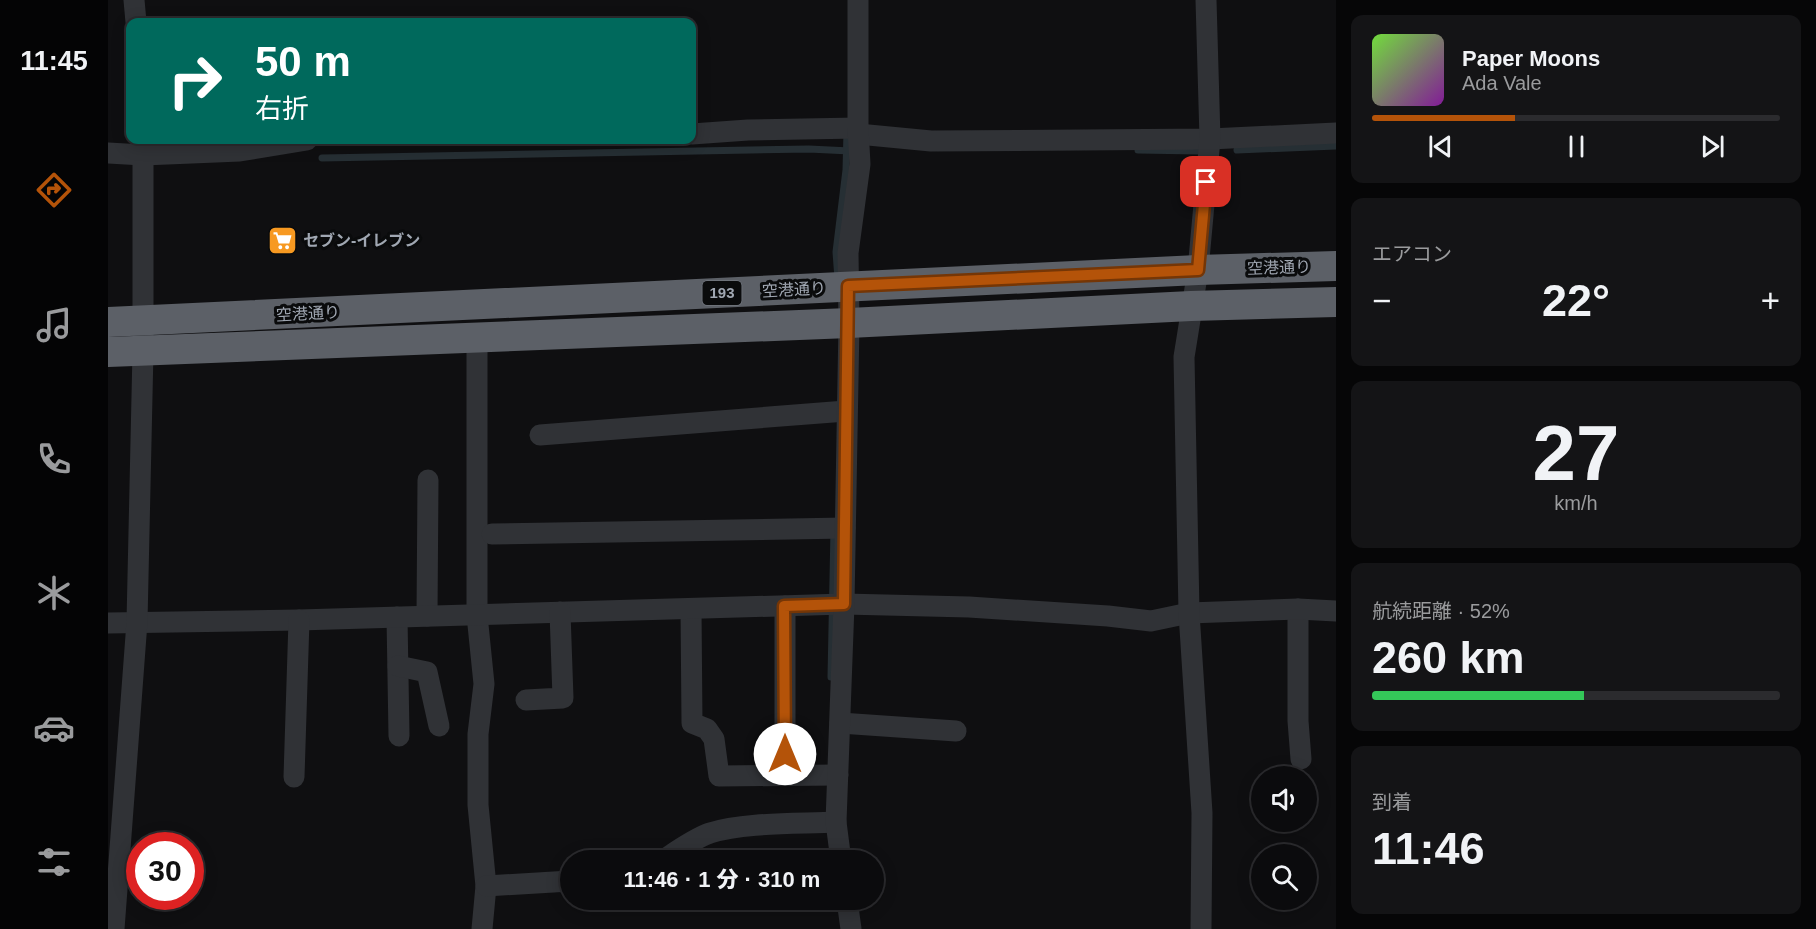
<!DOCTYPE html>
<html lang="ja">
<meta charset="utf-8">
<style>
:root{--surface:#0b0b0d;--page:#141416;--text:#f1f3f6;--muted:#9a9b9d;--line:#2b2b2e;--accent:#b45309}
body{margin:0;font-family:Helvetica,"Noto Sans JP",sans-serif;background:var(--page);color:var(--text);height:100vh;display:flex;flex-direction:column;font-size:22px;white-space:nowrap}
*{box-sizing:border-box;margin:0}
p{font-size:20px;color:var(--muted)}
.icon{flex:none;width:33px;height:33px;fill:none;stroke:currentColor;stroke-width:2;stroke-linecap:round;stroke-linejoin:round}
.map{position:relative;flex:1;overflow:hidden}
.drawer{display:flex;flex-direction:column;gap:15px;padding:15px;background:#060607;width:480px}
.drawer>*{flex:none}
.guide{position:absolute;left:18px;top:18px;width:570px;height:126px;border-radius:12px;box-shadow:0 3px 15px #0003,0 0 0 2px var(--line);background:#00695c;color:#fff;overflow:hidden}
.buttons{position:absolute;left:1143px;top:766px;display:grid;gap:12px}
.buttons a{display:grid;place-items:center;width:66px;height:66px;border-radius:50%;background:var(--surface);box-shadow:0 3px 15px #0003,0 0 0 2px var(--line);font-size:30px}
.speed{position:absolute;left:18px;top:832px;display:flex;gap:12px;font-size:30px;font-weight:700;text-align:center}
.speed>*{display:grid;place-content:center;width:78px;height:78px;border-radius:50%;background:var(--surface);box-shadow:0 3px 15px #0003,0 0 0 2px var(--line);line-height:1}
.speed .limit{border:9px solid #d22;background:#fff;color:#111}
.pin{position:absolute;display:grid;place-items:center;width:51px;height:51px;color:#fff;margin:-26px;border-radius:12px;box-shadow:0 3px 9px #0006}
.me{position:absolute;width:66px;margin:-33px;rotate:0deg;stroke-linejoin:round;filter:drop-shadow(0 0 4px #0008)}
.turn{display:flex;align-items:center;gap:21px;height:126px;padding:0 30px;font-size:27px}
.turn .icon{width:78px;height:78px;stroke-width:2.5}
.turn b{display:block;font-size:42px;line-height:51px}
.big{font-size:45px;font-weight:800;line-height:1.1}
.drawer .card{flex:1;display:flex;flex-direction:column;justify-content:center;gap:9px;min-width:0;padding:0 21px;border-radius:12px;background:var(--page)}
.drawer .dial{align-items:center;gap:0}
.dial b{font-size:78px;line-height:1}
.song{display:flex;align-items:center;gap:18px}
.cover{width:72px;height:72px;border-radius:9px;background:linear-gradient(135deg,hsl(100 70% 55%),hsl(290 70% 35%))}
.played{height:6px;border-radius:3px;background:linear-gradient(90deg,var(--accent) 35%,var(--line) 35%)}
.keys{display:flex;justify-content:space-around;direction:ltr}
.heat{display:flex;justify-content:space-between;align-items:center;font-size:33px;direction:ltr}
.charge{height:9px;border-radius:4px;background:linear-gradient(90deg,#34c759 52%,var(--line) 0)}
.trip{position:absolute;left:452px;top:850px;width:324px;height:60px;border-radius:30px;background:var(--surface);box-shadow:0 3px 15px #0003,0 0 0 2px var(--line);font-weight:800;line-height:60px;text-align:center}
main{display:flex;flex:1;min-height:0}
.tab-bar{display:flex;flex-direction:column;width:108px;justify-content:space-around;align-items:center;background:#040405;color:var(--muted)}
.tab-bar .icon{width:42px;height:42px}
.tab-bar .current{color:var(--accent)}
.tab-bar b{font-size:27px;color:var(--text)}
.map>svg:first-child{display:block}
</style>
<main>
<nav class="tab-bar">
<b>11:45</b>
<svg class="icon current" aria-label="directions" viewBox="0 0 24 24"><path d="M12 3l9 9-9 9-9-9zM9 14v-3h6M13 9l2 2-2 2"/></svg>
<svg class="icon" aria-label="music" viewBox="0 0 24 24"><path d="M9 18V5l10-2v13"/><circle cx="6" cy="18" r="3"/><circle cx="16" cy="16" r="3"/></svg>
<svg class="icon" aria-label="phone" viewBox="0 0 24 24"><path d="M5 4h4l2 5-3 2q2 4 5 5l2-3 5 2v4C11 20 4 13 5 4z"/></svg>
<svg class="icon" aria-label="climate" viewBox="0 0 24 24"><path d="M12 3v18M4 7l16 10M4 17L20 7"/></svg>
<svg class="icon" aria-label="car" viewBox="0 0 24 24"><path d="M5 17H2v-5l4-1 3-4h7l3 4 3 1v5h-3M9 17h6M6 11h13"/><circle cx="7" cy="17" r="2"/><circle cx="17" cy="17" r="2"/></svg>
<svg class="icon" aria-label="filters" viewBox="0 0 24 24"><path d="M4 7h16M4 17h16"/><circle cx="9" cy="7" r="2"/><circle cx="15" cy="17" r="2"/></svg>
</nav>
<div class="map">
<svg width="1228" height="929" viewBox="0 0 1228 929">
<rect width="100%" height="100%" fill="#0f0f11"/>
<g fill="none" stroke-linecap="round" stroke-linejoin="round">
<g stroke="#262f34" stroke-width="7">
<polyline points="1030,150 1091,151"/>
<polyline points="1129,150 1228,146"/>
<polyline points="214,158 701,149 742,151"/>
<polyline points="730,279 728,252 738,170 739,131"/>
<polyline points="723,677 726,529"/>
</g>
<g stroke="#303236" stroke-width="21">
<polyline points="26,0 28,22"/>
<polyline points="584,134 640,130 750,128"/>
<polyline points="750,134 823,141 1102,139 1228,133"/>
<polyline points="0,153 35,155 132,151 199,140"/>
<polyline points="369,338 369,615 376,684 370,734 370,805 378,886 374,929"/>
<polyline points="432,435 738,411"/>
<polyline points="384,534 737,528"/>
<polyline points="677,606 677,775"/>
<polyline points="583,609 584,723 599,729 606,739 611,776 730,775"/>
<polyline points="1190,609 1190,721 1193,759"/>
<polyline points="319,616 320,480"/>
<polyline points="289,617 291,736"/>
<polyline points="0,623 191,620 736,604 861,607 1000,616 1043,621 1081,613 1190,609 1228,611"/>
<polyline points="290,666 319,672 331,726"/>
<polyline points="418,700 455,698 452,612"/>
<polyline points="732,723 848,731"/>
<polyline points="186,777 191,620"/>
<path d="M 554,861 C 569,851 585,839 602,833 C 636,822 692,824 728,822"/>
<polyline points="733,861 728,822 736,604 741,323 740,253 752,164 750,128 750,0"/>
<polyline points="378,886 462,881"/>
<polyline points="739,900 743,929"/>
<polyline points="6,929 29,622 35,351 35,140"/>
<polyline points="1093,929 1094,813 1081,613 1076,357 1090,270 1102,139 1098,0"/>
</g>
<g stroke="#5c6067" stroke-width="30">
<polyline points="0,322 1090,270 1228,266"/>
<polyline points="0,352 741,323 1083,306 1228,302"/>
</g>
</g>
<g fill="none" stroke-linecap="round" stroke-linejoin="round">
<defs>
<polyline id="route" points="677,754 676,606 736,604 740,286 1090,270 1098,182"/>
</defs>
<use href="#route" stroke="#753606" stroke-width="15"/>
<use href="#route" stroke="#b45309" stroke-width="10"/>
</g>
<defs>
<symbol id="supermarket-square" viewBox="-11 -11 22 22"><rect x="-9" y="-9" width="18" height="18" rx="4" fill="#f79921" stroke="#0a0b0c"/><path d="M-6-5.5h2.5l.6 2H6L4.5 2H-2.5L-4.4-4H-6ZM-1.5 3.2a1.3 1.3 0 1 0 .1 0ZM3 3.2a1.3 1.3 0 1 0 .1 0Z" fill="#fff"/></symbol>
</defs>
<g fill-rule="evenodd">
<use href="#supermarket-square" x="158" y="224" width="33" height="33"/>
</g>
<g text-anchor="middle" stroke-width="6" stroke-linejoin="round" paint-order="stroke">
<rect fill="#0a0b0c" stroke="#737880" stroke-width="1.5" x="594.5" y="281" width="39" height="24" rx="4.5"/>
<g font-size="15" font-weight="bold" fill="#a0a7b2">
<text x="614" y="298">193</text>
</g>
<g font-size="16" font-weight="bold" fill="#a0a7b2" stroke="#0a0b0c" text-anchor="start">
<text x="195" y="246">セブン-イレブン</text>
</g>
<g font-size="16" fill="#a0a7b2" stroke="#0a0b0c">
<text transform="translate(1171 267) rotate(-2)" y="6">空港通り</text>
<text transform="translate(686 289) rotate(-3)" y="6">空港通り</text>
<text transform="translate(200 313) rotate(-3)" y="6">空港通り</text>
</g>
</g>
</svg>
<div class="buttons">
<a><svg class="icon" aria-label="sound" viewBox="0 0 24 24"><path d="M4 9h4l5-4v14l-5-4H4zM17 9q2 3 0 6"/></svg></a>
<a><svg class="icon" aria-label="search" viewBox="0 0 24 24"><circle cx="10" cy="10" r="6"/><path d="M15 15l6 6"/></svg></a>
</div>
<div class="speed"><div class="limit">30</div></div>
<div class="pin" style="left:1098px;top:182px;background:#d93025"><svg class="icon" aria-label="arrive" viewBox="0 0 24 24"><path d="M6 21V4h12l-3 4 3 4H6"/></svg></div>
<svg class="me" style="left:677px;top:754px" viewBox="-20 -20 40 40"><circle r="19" fill="#fff"/><path d="M0-13L10 11 0 6-10 11z" fill="#b45309"/></svg>
<div class="trip">11:46 · 1 分 · 310 m</div>
<div class="guide">
<div class="turn"><svg class="icon" aria-label="right" viewBox="0 0 24 24"><path d="M7 20v-9h11M14 6l5 5-5 5"/></svg><div><b>50 m</b>右折</div></div>
</div>
</div>
<section class="drawer">
<div class="card">
<div class="song"><i class="cover"></i><div><b>Paper Moons</b><p>Ada Vale</p></div></div>
<div class="played"></div>
<div class="keys"><svg class="icon" aria-label="previous" viewBox="0 0 24 24"><path d="M18 5L8 12l10 7zM5 5v14"/></svg><svg class="icon" aria-label="pause" viewBox="0 0 24 24"><path d="M8 5v14M16 5v14"/></svg><svg class="icon" aria-label="next" viewBox="0 0 24 24"><path d="M6 5l10 7-10 7zM19 5v14"/></svg></div>
</div>
<div class="card"><p>エアコン</p>
<div class="heat"><a>−</a><b class="big">22°</b><a>+</a></div>
</div>
<div class="card dial"><b>27</b><p>km/h</p></div>
<div class="card"><p>航続距離 · 52%</p><b class="big">260 km</b><div class="charge"></div></div>
<div class="card"><p>到着</p><b class="big">11:46</b></div>
</section>
</main>
